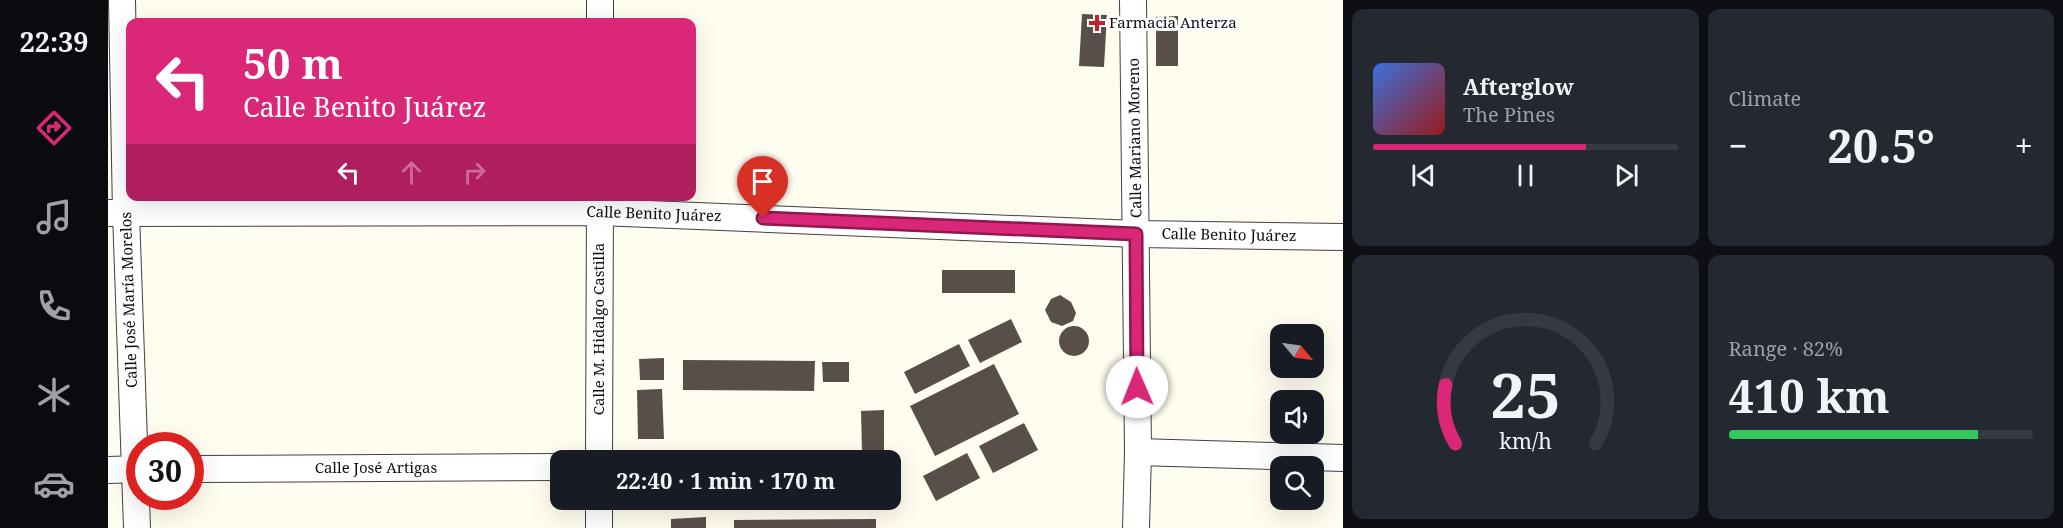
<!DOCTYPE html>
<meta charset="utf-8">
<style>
:root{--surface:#171b24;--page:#242831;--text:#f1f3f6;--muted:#9ea1a6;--line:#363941;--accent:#db2777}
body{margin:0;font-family:"Noto Serif",serif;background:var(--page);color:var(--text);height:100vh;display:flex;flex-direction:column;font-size:22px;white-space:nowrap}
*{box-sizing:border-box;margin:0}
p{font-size:20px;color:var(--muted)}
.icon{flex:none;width:33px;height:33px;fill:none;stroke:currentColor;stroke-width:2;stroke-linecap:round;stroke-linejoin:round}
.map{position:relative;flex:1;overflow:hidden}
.details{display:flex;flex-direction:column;gap:9px;padding:9px;background:#0d0f14;width:720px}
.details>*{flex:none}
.top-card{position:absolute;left:18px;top:18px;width:570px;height:183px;border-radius:12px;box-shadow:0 6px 24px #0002;background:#db2777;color:#fff;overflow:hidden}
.needle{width:39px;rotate:119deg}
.fabs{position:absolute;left:1162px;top:324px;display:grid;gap:12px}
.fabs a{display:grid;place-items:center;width:54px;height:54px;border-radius:12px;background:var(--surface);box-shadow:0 6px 24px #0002;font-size:30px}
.speed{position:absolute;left:18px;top:432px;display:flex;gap:12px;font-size:30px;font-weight:700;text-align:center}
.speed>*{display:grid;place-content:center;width:78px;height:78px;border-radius:50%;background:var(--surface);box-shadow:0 6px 24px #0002;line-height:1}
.speed .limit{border:9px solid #d22;background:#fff;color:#111}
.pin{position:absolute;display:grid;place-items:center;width:51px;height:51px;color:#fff;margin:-62px -26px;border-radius:50% 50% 50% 0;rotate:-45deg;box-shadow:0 0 6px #0007}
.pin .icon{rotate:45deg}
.me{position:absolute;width:66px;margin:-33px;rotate:359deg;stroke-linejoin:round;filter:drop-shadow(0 0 4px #0008)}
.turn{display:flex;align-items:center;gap:21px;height:126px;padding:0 18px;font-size:27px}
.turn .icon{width:78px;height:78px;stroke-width:2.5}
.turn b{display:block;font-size:42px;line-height:51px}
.lanes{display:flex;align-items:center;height:57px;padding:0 18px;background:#0003;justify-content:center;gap:30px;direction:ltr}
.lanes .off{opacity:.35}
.big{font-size:45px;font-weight:700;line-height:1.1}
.details .card{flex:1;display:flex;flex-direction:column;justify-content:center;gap:9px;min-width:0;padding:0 21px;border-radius:12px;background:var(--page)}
.details .dial{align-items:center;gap:0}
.dial svg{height:156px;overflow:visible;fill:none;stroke:var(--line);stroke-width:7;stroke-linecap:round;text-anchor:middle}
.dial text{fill:var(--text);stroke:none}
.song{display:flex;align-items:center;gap:18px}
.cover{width:72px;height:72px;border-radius:9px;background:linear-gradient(135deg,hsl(220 70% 55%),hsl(0 70% 35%))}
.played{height:6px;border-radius:3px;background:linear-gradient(90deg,var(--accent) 70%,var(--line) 70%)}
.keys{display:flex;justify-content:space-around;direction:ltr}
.heat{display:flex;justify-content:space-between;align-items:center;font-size:33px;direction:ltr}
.charge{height:9px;border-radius:4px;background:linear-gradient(90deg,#34c759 82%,var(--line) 0)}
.details .tiles{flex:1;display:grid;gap:9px;grid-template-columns:repeat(2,1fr)}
.trip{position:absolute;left:442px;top:450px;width:351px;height:60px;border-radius:12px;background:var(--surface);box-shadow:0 6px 24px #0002;font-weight:700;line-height:60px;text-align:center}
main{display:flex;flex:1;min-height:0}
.menu{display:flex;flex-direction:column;width:108px;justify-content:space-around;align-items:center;background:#090b0e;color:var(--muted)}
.menu .icon{width:42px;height:42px}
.menu .current{color:var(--accent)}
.menu b{font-size:27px;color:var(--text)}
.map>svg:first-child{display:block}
</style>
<main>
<nav class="menu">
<b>22:39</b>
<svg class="icon current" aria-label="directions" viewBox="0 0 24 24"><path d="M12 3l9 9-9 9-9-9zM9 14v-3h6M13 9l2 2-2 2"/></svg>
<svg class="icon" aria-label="music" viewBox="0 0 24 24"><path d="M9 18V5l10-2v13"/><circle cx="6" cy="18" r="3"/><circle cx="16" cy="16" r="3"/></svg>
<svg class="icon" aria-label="phone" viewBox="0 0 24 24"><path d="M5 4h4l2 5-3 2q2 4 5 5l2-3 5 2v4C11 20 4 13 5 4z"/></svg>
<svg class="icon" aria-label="climate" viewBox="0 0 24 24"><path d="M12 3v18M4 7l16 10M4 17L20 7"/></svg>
<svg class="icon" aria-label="car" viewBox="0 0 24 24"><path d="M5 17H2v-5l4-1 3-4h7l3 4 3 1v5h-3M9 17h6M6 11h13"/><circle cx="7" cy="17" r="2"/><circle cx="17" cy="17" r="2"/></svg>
</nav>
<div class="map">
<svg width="1235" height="528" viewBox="0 0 1235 528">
<rect width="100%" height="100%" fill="#fffcf0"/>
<g fill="#584f4a">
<polygon points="974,14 999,15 996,67 971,66"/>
<polygon points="1070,16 1070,66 1048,66 1048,17"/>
<rect x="834" y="270" width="73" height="23"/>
<polygon points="952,295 963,302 968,313 965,321 954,326 943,322 937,310 943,299"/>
<polygon points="903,319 914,342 872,363 860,340"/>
<circle cx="966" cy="341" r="15"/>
<polygon points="851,344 862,366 807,394 796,372"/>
<polygon points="556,358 556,380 532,380 531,359"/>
<polygon points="575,360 707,361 706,391 575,390"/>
<polygon points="714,362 741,362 741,382 715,382"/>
<polygon points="886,364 911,414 827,456 802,406"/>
<polygon points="554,389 556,439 530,439 529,390"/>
<polygon points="776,410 776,451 754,452 753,411"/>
<polygon points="916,423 930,450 885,473 871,446"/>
<polygon points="859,453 872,478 828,501 815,476"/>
<rect x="529" y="454" width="25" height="6"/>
<polygon points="530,500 555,500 555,508 530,509"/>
<polygon points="598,517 598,528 563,528 563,519"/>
<polygon points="768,519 768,528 626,528 626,520"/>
</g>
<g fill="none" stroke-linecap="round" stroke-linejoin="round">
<defs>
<g id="minor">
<polyline points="14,0 18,213 29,528"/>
<polyline points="1025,0 1030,452 1028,528"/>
<polyline points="492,22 492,0"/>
<polyline points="0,213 492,212 1028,234 1235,237"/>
<polyline points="1030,452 1235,458"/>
<polyline points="491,460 492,196"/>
<polyline points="82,469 453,467"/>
<polyline points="0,470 32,469"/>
<polyline points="491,528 491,500"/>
</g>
</defs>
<use href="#minor" stroke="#414141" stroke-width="28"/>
<use href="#minor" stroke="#fff" stroke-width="26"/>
</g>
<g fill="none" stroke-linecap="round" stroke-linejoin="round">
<defs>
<polyline id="route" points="655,218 1028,234 1029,387"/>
</defs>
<use href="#route" stroke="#8e194d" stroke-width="15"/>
<use href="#route" stroke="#db2777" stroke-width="10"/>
</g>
<path fill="#c61e2a" stroke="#fff" stroke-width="2" d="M986 14h6v6h6v6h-6v6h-6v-6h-6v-6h6z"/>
<g text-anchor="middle" stroke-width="6" stroke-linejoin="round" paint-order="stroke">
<g font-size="15" fill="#0e0e0e" stroke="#fff" text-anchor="start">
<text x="1001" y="28">Farmacia Anterza</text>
</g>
<g font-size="15" fill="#0e0e0e" stroke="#fff">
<text transform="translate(1027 138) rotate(-91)" y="5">Calle Mariano Moreno</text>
<text transform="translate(546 214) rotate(2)" y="5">Calle Benito Juárez</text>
<text transform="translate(1121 235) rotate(1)" y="5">Calle Benito Juárez</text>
<text transform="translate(21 300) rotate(-92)" y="5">Calle José María Morelos</text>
<text transform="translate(491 329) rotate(-90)" y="5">Calle M. Hidalgo Castilla</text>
<text x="268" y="473">Calle José Artigas</text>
</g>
</g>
</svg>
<div class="fabs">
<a><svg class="needle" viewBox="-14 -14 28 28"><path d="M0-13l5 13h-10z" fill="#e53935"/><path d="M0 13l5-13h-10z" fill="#9ea1a6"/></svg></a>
<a><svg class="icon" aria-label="sound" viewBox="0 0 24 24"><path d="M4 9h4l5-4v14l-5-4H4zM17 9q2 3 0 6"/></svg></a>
<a><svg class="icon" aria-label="search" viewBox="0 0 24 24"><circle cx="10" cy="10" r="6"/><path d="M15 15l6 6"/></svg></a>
</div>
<div class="speed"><div class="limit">30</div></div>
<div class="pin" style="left:655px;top:218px;background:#d93025"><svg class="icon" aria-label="arrive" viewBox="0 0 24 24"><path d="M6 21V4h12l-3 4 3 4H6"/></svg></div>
<svg class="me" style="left:1029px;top:387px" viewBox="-20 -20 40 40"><circle r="19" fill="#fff"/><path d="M0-13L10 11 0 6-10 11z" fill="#db2777"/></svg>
<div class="trip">22:40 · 1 min · 170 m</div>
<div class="top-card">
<div class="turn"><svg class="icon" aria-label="left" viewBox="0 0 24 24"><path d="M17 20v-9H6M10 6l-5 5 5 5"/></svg><div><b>50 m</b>Calle Benito Juárez</div></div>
<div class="lanes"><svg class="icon" aria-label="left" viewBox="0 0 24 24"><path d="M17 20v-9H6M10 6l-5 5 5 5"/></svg><svg class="icon off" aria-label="ahead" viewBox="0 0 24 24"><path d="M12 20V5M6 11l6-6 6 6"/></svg><svg class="icon off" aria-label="right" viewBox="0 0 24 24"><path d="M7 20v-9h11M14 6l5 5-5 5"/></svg></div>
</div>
</div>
<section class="details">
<div class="tiles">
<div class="card">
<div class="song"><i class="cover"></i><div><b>Afterglow</b><p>The Pines</p></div></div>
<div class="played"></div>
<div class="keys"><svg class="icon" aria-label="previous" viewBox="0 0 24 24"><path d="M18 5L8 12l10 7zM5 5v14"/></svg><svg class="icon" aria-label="pause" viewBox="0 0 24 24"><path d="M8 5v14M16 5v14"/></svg><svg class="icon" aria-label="next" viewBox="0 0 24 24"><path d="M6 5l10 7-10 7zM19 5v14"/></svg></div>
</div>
<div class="card"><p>Climate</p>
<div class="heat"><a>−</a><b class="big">20.5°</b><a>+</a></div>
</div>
<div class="card dial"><svg viewBox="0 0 100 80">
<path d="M14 69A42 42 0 1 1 86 69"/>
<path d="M14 69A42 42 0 0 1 9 39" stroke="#db2777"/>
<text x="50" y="56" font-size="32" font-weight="700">25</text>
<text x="50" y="72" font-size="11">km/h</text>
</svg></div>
<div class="card"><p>Range · 82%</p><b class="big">410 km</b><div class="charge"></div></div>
</div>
</section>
</main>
